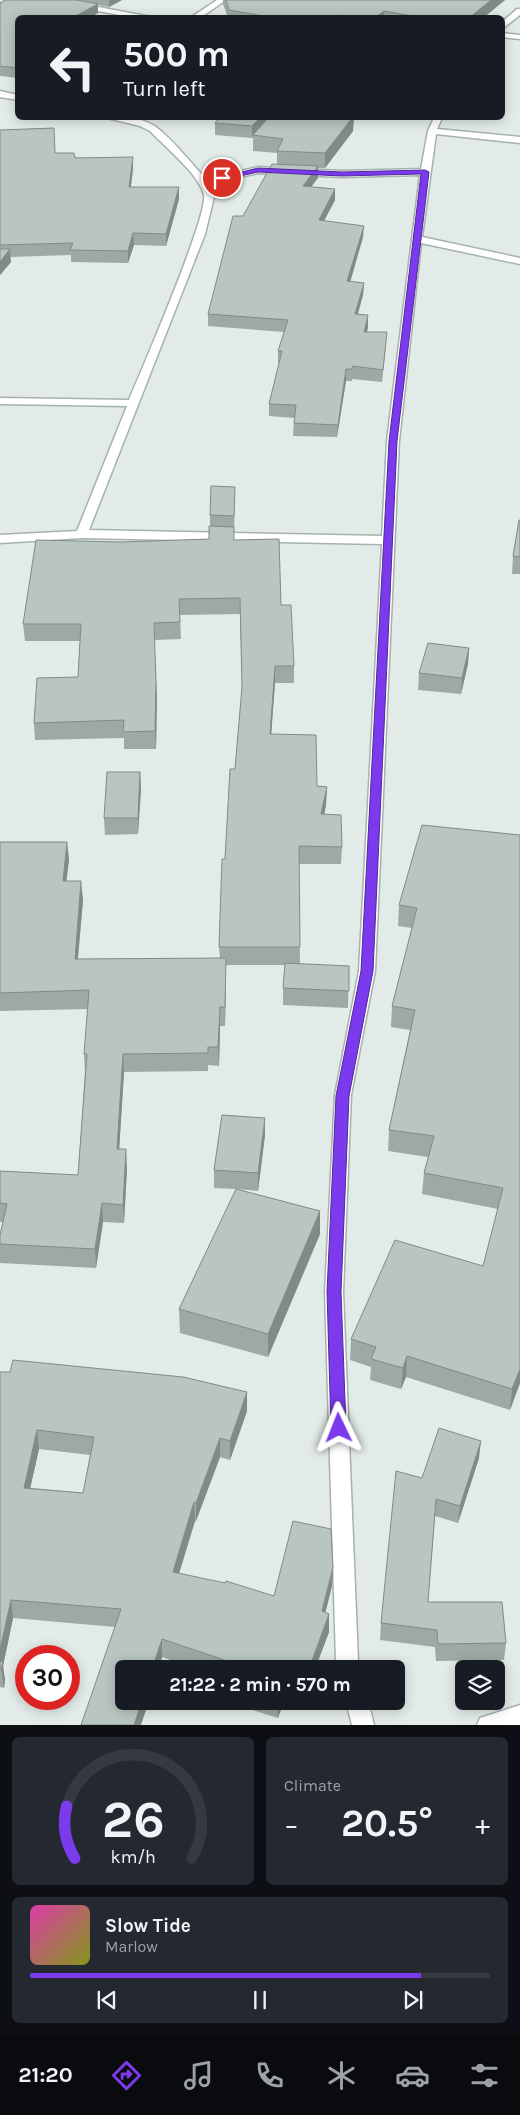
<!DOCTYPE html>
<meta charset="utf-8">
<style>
:root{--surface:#171b24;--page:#242831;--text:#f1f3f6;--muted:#9ea1a6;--line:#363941;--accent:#7c3aed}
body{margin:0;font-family:Karla,sans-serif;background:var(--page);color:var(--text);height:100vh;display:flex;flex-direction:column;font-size:19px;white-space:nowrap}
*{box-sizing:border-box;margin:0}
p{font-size:16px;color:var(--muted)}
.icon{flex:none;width:28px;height:28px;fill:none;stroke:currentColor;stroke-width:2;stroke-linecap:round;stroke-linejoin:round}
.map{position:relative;height:1725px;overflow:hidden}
.drawer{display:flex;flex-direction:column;gap:12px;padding:12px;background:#0d0f14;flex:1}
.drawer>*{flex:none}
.banner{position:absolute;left:15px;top:15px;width:490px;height:105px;border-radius:8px;box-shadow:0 2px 12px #0003;background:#171b24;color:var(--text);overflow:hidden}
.tools{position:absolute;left:455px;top:1660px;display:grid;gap:10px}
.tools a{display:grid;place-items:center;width:50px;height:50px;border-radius:8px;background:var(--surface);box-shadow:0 2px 12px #0003;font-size:25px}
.speed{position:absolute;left:15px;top:1645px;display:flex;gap:10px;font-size:25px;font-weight:700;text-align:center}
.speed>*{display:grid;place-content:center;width:65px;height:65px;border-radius:50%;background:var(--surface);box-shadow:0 2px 12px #0003;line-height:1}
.speed .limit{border:8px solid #d22;background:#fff;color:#111}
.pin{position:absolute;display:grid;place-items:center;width:42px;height:42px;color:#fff;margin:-21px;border:2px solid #fff;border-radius:50%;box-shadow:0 1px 5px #0007}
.me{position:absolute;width:55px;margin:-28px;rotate:358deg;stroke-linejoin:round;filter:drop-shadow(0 0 4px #0008)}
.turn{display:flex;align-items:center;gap:18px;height:105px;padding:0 25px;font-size:22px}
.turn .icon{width:65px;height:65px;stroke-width:2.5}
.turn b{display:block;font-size:35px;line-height:42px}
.big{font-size:38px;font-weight:700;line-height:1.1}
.drawer .tile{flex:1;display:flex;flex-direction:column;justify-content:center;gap:8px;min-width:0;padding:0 18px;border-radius:8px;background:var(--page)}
.drawer .dial{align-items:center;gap:0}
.dial svg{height:130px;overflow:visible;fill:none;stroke:var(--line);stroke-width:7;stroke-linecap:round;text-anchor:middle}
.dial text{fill:var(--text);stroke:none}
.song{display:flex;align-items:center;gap:15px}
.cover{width:60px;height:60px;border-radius:8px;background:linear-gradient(135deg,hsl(320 70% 55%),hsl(70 70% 35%))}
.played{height:5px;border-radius:2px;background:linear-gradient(90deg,var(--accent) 85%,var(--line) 85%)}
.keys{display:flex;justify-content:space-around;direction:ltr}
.heat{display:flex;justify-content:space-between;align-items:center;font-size:28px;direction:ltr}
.drawer .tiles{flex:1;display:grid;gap:12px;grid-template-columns:1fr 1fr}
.tile:last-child{grid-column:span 2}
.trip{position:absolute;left:115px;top:1660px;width:290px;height:50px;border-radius:8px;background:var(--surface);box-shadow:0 2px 12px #0003;font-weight:700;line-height:50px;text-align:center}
.menu{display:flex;height:80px;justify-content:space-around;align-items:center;background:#090b0e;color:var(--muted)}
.menu .icon{width:35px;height:35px}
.menu .selected{color:var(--accent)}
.menu b{font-size:22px;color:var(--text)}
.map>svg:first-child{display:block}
</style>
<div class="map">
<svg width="520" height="1725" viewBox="0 0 520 1725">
<rect width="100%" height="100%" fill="#e2ebe7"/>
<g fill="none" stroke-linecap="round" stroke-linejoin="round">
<defs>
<g id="minor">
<polygon points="45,0 62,0 156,18 136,18 49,2"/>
<polygon points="217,0 226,0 200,18 190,18"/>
<polygon points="517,9 520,9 520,15 502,29 502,22"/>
<polygon points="502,33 520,35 520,39 502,37"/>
<polygon points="0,91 18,95 18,100 0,97"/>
<path d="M 107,118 C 121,116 144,118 156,127 C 172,139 192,164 206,179 L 258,167 L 342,171 L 421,169 L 428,131 L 434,118 L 442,118 L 437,129 L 520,137 L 520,143 L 436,134 L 422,237 L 520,258 L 520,264 L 421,243 L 399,441 L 375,971 L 351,1095 L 343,1292 L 358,1661 L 360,1669 L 338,1669 L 336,1661 L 325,1292 L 335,1095 L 359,971 L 382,544 L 82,538 L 0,543 L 0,535 L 77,531 L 127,406 L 0,404 L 0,398 L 129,400 C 142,369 208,216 204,195 C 199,174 165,147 150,131 L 140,126 ZM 258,173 L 342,177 L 420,175 L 387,441 L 382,536 L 89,530 L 205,234 L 214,197 L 209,184 Z"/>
<polygon points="346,1701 368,1701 374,1725 352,1725"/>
</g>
<polygon id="tertiary" points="520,1705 520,1725 477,1725 480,1718"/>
</defs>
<use href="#minor" stroke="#a5b2ad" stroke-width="3"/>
<use href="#tertiary" stroke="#a5b2ad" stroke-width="3"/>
<use href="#minor" fill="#fff" fill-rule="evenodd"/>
<use href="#tertiary" fill="#fff" fill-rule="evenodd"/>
</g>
<g fill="#9ea9a5" fill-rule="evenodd">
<polygon points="5,0 122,0 109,7 98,5 98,13 18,18 18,78 0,76 0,3"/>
<polygon points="223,0 505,0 483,18 228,18 223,4"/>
<polygon points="215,123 353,131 325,168 318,168 318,178 311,187 335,200 324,221 363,237 350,282 364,283 363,295 358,314 368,327 367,332 386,345 382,382 352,379 352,381 346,381 337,437 293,436 294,418 269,416 269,404 279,363 278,363 278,351 284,332 208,326 208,314 243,216 277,165 277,153 253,151 253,138 252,138 215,135"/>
<polygon points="0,130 55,153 133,169 131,187 179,187 179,199 166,246 134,245 128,263 71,262 71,255 10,257 11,262 0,275"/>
<polygon points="235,487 234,540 281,605 294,666 294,683 275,683 271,734 317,786 327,787 326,805 324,814 342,847 341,864 299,864 300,964 349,966 348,1008 283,1005 283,988 285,965 226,965 225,1026 220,1026 219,1066 208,1065 208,1071 124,1072 119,1149 127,1168 124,1223 103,1222 96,1268 0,1263 0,1235 3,1222 0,1222 0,1171 78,1175 85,1072 84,1054 88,1009 0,1011 0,842 67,842 69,860 66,881 83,900 78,959 220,958 219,947 225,859 235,769 242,689 240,614 180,615 181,639 154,640 157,698 156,749 124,749 124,738 35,740 34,723 78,677 80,641 25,641 23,624 122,542 209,539 210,526 210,515"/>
<polygon points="520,520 520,574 512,574 513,556"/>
<polygon points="469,648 468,664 461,694 418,690 419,673"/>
<polygon points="140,772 141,789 138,834 105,835 104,818"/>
<polygon points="520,835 520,1383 510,1410 406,1377 401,1389 370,1380 371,1367 350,1360 351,1339 483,1266 498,1209 422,1194 424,1173 428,1157 388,1151 389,1130 410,1030 391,1027 392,1006 412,928 398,926 399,905"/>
<polygon points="265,1135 258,1191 236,1189 320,1211 320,1234 268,1357 180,1333 179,1309 236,1189 214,1188 214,1170"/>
<path d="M 0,1372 L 247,1411 L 230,1460 L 220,1457 L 196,1521 L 195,1521 L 179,1573 L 274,1596 L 332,1586 L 325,1613 L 329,1614 L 329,1632 L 315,1669 L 197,1669 L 162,1657 L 159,1669 L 124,1669 L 115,1627 L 13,1618 L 3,1666 L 5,1680 L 4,1688 L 0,1687 ZM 39,1449 L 90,1455 L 83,1493 L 30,1488 Z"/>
<polygon points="479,1458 458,1523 435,1516 428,1602 506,1643 504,1660 436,1661 435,1647 380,1640 381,1623 422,1478"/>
<polygon points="243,1701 284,1701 278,1718 243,1707"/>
</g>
<g fill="#818a86">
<polygon points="109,0 122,0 109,7"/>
<polygon points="491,0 505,0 483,18 469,18"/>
<polygon points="98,4 98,13 90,18 72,18"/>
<polygon points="384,11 384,18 375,18"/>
<polygon points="260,118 272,118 253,135 252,138 252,126"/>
<polygon points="352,118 354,118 353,131 325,168 325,153"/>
<polygon points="133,157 133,169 129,199 129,187"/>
<polygon points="318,166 318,178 303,197 303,186"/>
<polygon points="179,187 179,199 166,246 166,234"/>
<polygon points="335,189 335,200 318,232 319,220"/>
<polygon points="364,226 363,237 347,293 347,281"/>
<polygon points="133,233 134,245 128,263 128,251"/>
<polygon points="10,249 11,262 0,275 0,262"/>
<polygon points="364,283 363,295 354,326 355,314"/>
<polygon points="368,315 368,327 364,344 364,332"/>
<polygon points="346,369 346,381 337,437 338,425"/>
<polygon points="469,648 468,664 461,694 462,678"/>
<polygon points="275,666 275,683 270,751 270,734"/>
<polygon points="156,681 157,698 156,749 155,731"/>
<polygon points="140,772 141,789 138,834 138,818"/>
<polygon points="327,787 326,805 321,832 321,814"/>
<polygon points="67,842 69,860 64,900 63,881"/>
<polygon points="81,881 83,900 76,978 75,959"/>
<polygon points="226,958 226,976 225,1026 225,1007"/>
<polygon points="220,1007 220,1026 219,1066 218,1047"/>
<polygon points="123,1054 124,1072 118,1168 117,1149"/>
<polygon points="265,1118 265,1135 258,1191 258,1173"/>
<polygon points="126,1149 127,1168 124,1223 123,1205"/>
<polygon points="102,1203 103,1222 96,1268 95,1249"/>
<polygon points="320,1211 320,1234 268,1357 268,1334"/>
<polygon points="407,1356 406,1377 401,1389 403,1368"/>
<polygon points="520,1369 520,1383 510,1410 512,1389"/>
<polygon points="247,1392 247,1411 230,1460 230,1441"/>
<polygon points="37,1430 39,1449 26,1507 24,1488"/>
<polygon points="220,1438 220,1457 196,1521 196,1503"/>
<polygon points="481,1441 479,1458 458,1523 460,1506"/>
<polygon points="194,1502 195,1521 174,1590 173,1572"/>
<polygon points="333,1567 332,1586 321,1630 322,1611"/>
<polygon points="11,1600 13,1618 3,1666 5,1680 4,1688 1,1669 0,1669 0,1650"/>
<polygon points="329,1614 329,1632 315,1669 309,1669"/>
<polygon points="162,1639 162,1657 159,1669 152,1669"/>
<polygon points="142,1701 149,1701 141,1725 134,1725"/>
<polygon points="278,1701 284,1701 278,1718"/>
</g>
<g fill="#b8c5c0" stroke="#818a86" fill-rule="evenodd">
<polygon points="5,0 77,0 98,4 72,18 18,18 18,68 0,66 0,3"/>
<polygon points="226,0 491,0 469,18 459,17 458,18 424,18 384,11 375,18 356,18 341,15 339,18 275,18 229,10"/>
<polygon points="219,118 260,118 252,126 215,123"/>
<polygon points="268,118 352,118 325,153 277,151 283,139 253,135"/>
<polygon points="54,128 55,153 74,153 75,158 133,157 129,187 179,187 166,234 133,233 128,251 70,250 73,243 0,245 0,130"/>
<polygon points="272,164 318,166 303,186 335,189 319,220 364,226 347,281 364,283 355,314 368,315 364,332 387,332 383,370 353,366 352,369 346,369 338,425 294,423 296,405 269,404 282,351 278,351 288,320 208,314 233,216 243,216"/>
<polygon points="0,249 10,249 0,262"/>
<polygon points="211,486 235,487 234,516 210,515"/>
<polygon points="519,520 520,520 520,557 513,556"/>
<polygon points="209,526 234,527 234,540 279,539 281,605 291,605 294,666 275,666 270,734 316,735 317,786 327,787 321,814 341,815 342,847 299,846 300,947 219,947 222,859 225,859 230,769 235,769 242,687 240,598 179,599 180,622 154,623 156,681 155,731 123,732 124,720 34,723 37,678 78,677 81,624 23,624 36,540 122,542 209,539"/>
<polygon points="428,643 469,648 462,678 419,673"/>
<polygon points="107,772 140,772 138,818 104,818"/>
<polygon points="422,825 520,835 520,1369 512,1389 407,1356 403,1368 371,1359 376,1347 351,1339 395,1240 483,1266 503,1188 424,1173 434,1136 389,1130 415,1010 392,1006 417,908 399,905"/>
<polygon points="0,842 67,842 63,881 81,881 75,959 226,958 225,1007 220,1007 218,1047 208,1047 208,1053 123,1054 117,1149 126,1149 123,1205 102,1203 95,1249 0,1244 0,1235 7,1204 0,1203 0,1171 78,1175 87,1054 84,1054 89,990 0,993"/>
<polygon points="285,963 349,966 349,991 283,988"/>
<polygon points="222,1115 265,1118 258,1173 214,1170"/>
<polygon points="236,1189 320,1211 268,1334 179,1309"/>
<path d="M 13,1360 L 183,1377 L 247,1392 L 230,1441 L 220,1438 L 196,1503 L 194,1502 L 173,1572 L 225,1583 L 226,1581 L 274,1596 L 293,1521 L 331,1529 L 333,1567 L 322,1611 L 329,1614 L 309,1669 L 251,1669 L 162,1639 L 152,1669 L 124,1669 L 124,1701 L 142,1701 L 134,1725 L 81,1725 L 121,1609 L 11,1600 L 0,1650 L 0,1372 L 10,1372 ZM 37,1430 L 94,1437 L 83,1493 L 24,1488 Z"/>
<polygon points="439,1428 481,1441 460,1506 436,1499 428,1602 502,1602 506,1643 438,1644 437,1630 381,1623 396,1471 422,1478"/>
<polygon points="0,1661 3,1662 1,1669 0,1669"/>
</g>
<polygon fill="#7c3aed" stroke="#51269a" points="258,168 342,172 425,170 429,172 397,441 373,971 349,1096 341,1292 346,1428 344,1432 339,1434 333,1432 331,1428 327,1292 336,1096 361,971 389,441 421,174 342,176 258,172 222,180 218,178"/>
</svg>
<div class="tools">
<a><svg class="icon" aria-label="layers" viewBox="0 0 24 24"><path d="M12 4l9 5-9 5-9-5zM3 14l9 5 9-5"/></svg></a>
</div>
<div class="speed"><div class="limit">30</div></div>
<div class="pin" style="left:222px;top:178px;background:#d93025"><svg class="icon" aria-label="arrive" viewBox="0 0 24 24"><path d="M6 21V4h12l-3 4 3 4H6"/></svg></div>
<svg class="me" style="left:339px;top:1428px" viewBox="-20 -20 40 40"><path d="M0-17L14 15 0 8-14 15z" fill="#7c3aed" stroke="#fff" stroke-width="4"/></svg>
<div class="trip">21:22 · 2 min · 570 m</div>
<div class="banner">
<div class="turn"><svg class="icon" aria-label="left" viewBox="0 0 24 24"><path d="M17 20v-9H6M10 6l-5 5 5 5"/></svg><div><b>500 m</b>Turn left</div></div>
</div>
</div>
<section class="drawer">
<div class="tiles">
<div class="tile dial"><svg viewBox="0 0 100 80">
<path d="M14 69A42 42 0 1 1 86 69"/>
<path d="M14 69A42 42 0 0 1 9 37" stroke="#7c3aed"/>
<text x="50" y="56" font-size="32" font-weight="700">26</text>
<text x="50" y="72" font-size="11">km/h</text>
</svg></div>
<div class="tile"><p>Climate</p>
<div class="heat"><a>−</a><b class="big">20.5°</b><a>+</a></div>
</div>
<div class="tile">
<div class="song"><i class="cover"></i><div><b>Slow Tide</b><p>Marlow</p></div></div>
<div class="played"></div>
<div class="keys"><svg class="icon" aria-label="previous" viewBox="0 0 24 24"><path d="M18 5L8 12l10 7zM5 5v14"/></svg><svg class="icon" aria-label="pause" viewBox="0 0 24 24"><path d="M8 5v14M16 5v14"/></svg><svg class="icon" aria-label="next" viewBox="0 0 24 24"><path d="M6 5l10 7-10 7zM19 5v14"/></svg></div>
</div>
</div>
</section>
<nav class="menu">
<b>21:20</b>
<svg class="icon selected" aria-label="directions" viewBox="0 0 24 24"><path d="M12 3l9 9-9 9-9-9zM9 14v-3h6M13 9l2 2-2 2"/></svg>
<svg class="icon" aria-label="music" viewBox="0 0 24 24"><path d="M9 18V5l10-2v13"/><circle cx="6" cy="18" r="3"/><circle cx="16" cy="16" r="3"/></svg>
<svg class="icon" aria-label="phone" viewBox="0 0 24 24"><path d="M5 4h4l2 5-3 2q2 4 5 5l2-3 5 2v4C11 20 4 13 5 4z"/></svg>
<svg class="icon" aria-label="climate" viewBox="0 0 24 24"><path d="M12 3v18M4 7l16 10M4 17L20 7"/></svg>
<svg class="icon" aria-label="car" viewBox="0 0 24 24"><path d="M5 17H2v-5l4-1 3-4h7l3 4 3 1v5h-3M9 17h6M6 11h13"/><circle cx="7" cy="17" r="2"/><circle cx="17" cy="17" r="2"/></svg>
<svg class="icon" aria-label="filters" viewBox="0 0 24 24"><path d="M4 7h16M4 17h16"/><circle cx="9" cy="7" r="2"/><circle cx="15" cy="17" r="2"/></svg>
</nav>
